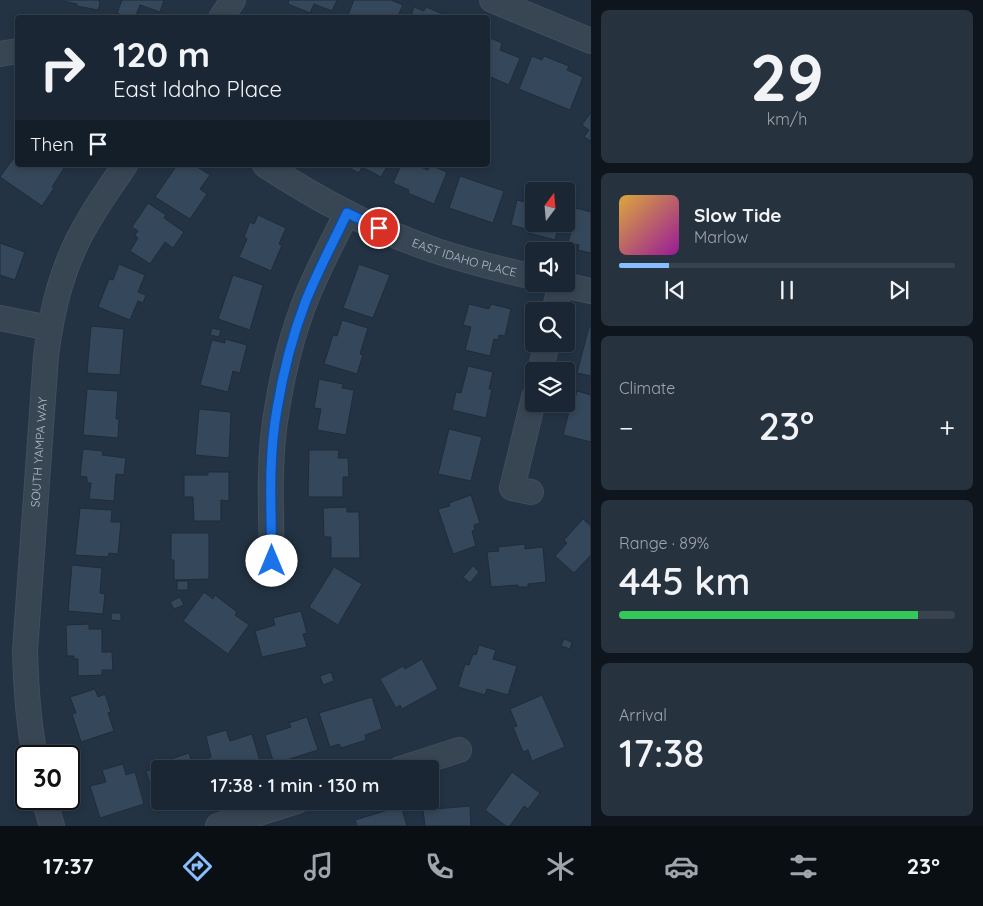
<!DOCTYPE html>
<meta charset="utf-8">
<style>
:root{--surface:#1a2633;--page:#27323f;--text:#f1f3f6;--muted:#9fa5ac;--line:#38434e;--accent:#88bdff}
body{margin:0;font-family:Quicksand,sans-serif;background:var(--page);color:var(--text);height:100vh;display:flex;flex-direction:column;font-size:19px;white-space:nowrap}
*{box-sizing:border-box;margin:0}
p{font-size:16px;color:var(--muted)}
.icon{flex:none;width:28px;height:28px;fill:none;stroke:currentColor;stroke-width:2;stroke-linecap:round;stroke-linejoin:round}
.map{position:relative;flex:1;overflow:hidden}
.side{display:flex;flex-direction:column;gap:10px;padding:10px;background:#0e151c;width:392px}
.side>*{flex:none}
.guide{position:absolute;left:15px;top:15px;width:475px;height:152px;border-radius:5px;box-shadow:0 2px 8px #0003,0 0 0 1px var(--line);background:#1a2633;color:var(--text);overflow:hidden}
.needle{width:32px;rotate:16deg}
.buttons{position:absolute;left:525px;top:182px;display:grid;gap:10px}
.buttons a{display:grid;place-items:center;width:50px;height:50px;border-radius:5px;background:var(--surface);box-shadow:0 2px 8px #0003,0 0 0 1px var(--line);font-size:25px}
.speed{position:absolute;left:15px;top:745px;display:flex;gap:10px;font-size:25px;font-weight:700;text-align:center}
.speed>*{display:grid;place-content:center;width:65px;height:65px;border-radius:50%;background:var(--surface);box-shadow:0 2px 8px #0003,0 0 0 1px var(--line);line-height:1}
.speed .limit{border:2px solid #111;border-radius:8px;background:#fff;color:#111}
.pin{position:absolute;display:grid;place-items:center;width:42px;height:42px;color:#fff;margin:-21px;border:2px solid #fff;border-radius:50%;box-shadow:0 1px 5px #0007}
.me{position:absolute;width:55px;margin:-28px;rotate:0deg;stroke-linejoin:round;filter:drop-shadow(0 0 4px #0008)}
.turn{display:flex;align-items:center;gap:18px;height:105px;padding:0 15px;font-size:22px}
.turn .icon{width:65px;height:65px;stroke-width:2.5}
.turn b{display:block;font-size:35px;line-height:42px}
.then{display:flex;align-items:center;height:48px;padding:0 15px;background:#0003;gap:10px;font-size:19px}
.big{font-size:38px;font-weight:600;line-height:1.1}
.side .widget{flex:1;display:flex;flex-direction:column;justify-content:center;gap:8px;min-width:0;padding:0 18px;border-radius:8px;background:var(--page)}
.side .dial{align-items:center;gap:0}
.dial b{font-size:65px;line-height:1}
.song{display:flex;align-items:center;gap:15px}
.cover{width:60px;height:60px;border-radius:8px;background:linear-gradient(135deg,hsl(40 70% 55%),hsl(300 70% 35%))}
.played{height:5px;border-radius:2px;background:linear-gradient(90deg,var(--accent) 15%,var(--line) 15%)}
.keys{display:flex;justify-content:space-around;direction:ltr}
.heat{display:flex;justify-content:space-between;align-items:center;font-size:28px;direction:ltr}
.charge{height:8px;border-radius:4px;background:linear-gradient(90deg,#34c759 89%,var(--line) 0)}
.trip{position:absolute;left:151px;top:760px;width:288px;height:50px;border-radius:5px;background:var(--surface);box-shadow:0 2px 8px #0003,0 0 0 1px var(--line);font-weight:600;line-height:50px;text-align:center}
.tab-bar{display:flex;height:80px;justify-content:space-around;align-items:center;background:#0a0f14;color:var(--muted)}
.tab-bar .icon{width:35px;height:35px}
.tab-bar .selected{color:var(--accent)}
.tab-bar b{font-size:22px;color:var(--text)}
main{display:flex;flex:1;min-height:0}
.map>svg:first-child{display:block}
</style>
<main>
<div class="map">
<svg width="591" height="826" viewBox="0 0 591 826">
<rect width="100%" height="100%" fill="#233344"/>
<g fill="#35475a" stroke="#1f2c3a">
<polygon points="64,0 99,0 100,4 98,10 77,6 77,4 63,1"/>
<polygon points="122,0 164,0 160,12 140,5 135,18 128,18 117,13"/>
<polygon points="289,0 337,0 332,11 314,4 310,13 288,4"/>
<polygon points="354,0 391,0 403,5 397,18 349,18 347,17"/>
<polygon points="414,7 424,11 426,7 450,17 410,18"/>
<polygon points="488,37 502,43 500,50 520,58 509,85 488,76"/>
<polygon points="532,56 542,60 544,56 569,66 567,70 583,77 570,110 519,89"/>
<polygon points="591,112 591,141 584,137 589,130 582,125"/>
<polygon points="18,152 18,165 66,165 52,187 54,188 42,206 0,177"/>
<polygon points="177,165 194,165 210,175 200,189 207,194 190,219 155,197"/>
<polygon points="343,165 388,165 381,177 362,167 359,173"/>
<polygon points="401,165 416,165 428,170 430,165 447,172 434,204 408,193 409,190 393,183"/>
<polygon points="460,176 504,191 493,223 449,208"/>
<polygon points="527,193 534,195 534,224 559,224 555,240 529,233 530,230 511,225 517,200 525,202"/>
<polygon points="148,203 166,215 164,218 184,232 173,248 165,242 150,264 130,251 138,238 135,235 138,231 132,227"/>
<polygon points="576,208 591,212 591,253 578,250 579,245 568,242 571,232 565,230 567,224 572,226"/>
<polygon points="258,215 286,228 279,244 282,245 271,271 239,257 247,239 244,237 250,222 254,224"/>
<polygon points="0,243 25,252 15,280 0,275"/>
<polygon points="119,264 145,275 138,292 146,295 143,303 138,301 130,320 98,307 109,279 113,280"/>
<polygon points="359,264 390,275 373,318 343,308"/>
<polygon points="233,275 263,285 250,330 218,319"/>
<polygon points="469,304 489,309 491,304 511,309 505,336 499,335 498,340 494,339 490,356 465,350 471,327 463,325"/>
<polygon points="342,320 368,328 360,354 363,355 357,374 324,364 333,335 337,336"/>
<polygon points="91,326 124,329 120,375 87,373"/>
<polygon points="589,327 591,328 591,376 577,373"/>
<polygon points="212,328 221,330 219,337 210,335"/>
<polygon points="225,339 247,345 240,373 233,371 228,392 200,385 212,340 225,343"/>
<polygon points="468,366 493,372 489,389 492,389 486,418 452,410 456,392 461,393"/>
<polygon points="319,379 343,384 342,388 354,390 346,435 317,430 321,409 314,408"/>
<polygon points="87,389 118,391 116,419 119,419 118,438 83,435"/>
<polygon points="577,391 591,395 591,442 563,435 570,407 572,408"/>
<polygon points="199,409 231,412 229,458 195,455"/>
<polygon points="449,429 482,437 471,481 438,474"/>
<polygon points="83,449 103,451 102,455 126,458 124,475 116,474 114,501 89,499 91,483 87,483 87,477 80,476"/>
<polygon points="309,450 339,450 338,458 348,458 349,477 343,477 343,497 308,497"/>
<polygon points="208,472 229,472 229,501 221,500 221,521 194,521 193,497 184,497 184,475 208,475"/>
<polygon points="471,495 480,523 474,525 475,530 472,531 476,546 453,554 438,509 450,506 449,503"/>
<polygon points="347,507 347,512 359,512 360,558 331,558 331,537 324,537 323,508"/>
<polygon points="80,508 112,510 111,522 121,522 118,554 109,553 108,557 75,555"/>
<polygon points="583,519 591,526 591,555 574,573 555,556 567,543 564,540"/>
<polygon points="171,533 209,533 209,579 174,580 174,560 171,560"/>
<polygon points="525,544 525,549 543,547 546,582 528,584 528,587 518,587 518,585 491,587 487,552 499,551 498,547"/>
<polygon points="72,565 102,568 100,593 105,594 103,614 68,611"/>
<polygon points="473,566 479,572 470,583 463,577"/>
<polygon points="334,567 362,584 338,625 309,607"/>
<rect x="177" y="581" width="11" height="9"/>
<polygon points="204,592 213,599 215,595 237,612 235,615 249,625 228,654 183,621"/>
<polygon points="180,597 184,605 174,609 170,602"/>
<polygon points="301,611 307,633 303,634 307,647 262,657 255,631 275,625 273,618"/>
<polygon points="111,613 121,613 121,621 111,620"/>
<polygon points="89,624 89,629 102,629 102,652 112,652 113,670 102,670 102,675 78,676 78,659 74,659 74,656 67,656 66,625"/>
<polygon points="564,639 572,642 570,649 561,646"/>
<polygon points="479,645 496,650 493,659 517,666 508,695 487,689 485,695 458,687 465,664 469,665 473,654 476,655"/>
<polygon points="422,659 438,689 402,709 400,705 396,708 380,679 403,666 405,669"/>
<polygon points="331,672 334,681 323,685 320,676"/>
<polygon points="95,689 98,697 105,694 111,712 108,713 114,731 81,742 72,714 76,713 70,697"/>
<polygon points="542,695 565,747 532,761 528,750 523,752 513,727 517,726 510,709"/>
<polygon points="372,697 382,729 365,735 366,740 341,748 339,744 330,747 319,713"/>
<polygon points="307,717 318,750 274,764 265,735 291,727 289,723"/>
<polygon points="226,730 230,741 252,734 260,761 240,769 210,769 207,759 211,757 206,736"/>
<polygon points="189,753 194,769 160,769 160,798 155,800 146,771 172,763 171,759"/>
<polygon points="123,764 126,775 135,772 144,804 100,818 90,786 106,782 102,770"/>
<polygon points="512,772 540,793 528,809 524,806 510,826 506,826 485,810"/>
<polygon points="401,806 407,826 357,826 355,820"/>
<polygon points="470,806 471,826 425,826 423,810"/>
</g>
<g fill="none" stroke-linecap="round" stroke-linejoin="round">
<defs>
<g id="street">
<polyline points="492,0 591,41"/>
<polyline points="221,18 233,0"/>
<polyline points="0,54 18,51"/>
<path id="s1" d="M 265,165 C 317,199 372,229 431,249 C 465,261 499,269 534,277"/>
<polyline points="559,284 591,291"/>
<polyline points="554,311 561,284"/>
<polyline points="0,318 49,328"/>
<polyline points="540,371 547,344"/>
<polyline points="531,492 512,488 534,397"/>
<path d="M 272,561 C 271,510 268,459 277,409 C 284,365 296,319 315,278 C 325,256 336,235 347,213"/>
<path id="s2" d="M 35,756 C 28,722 26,686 25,651 L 46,356 C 52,308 63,262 89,220 C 100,201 113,183 125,165"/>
<polyline points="400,769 459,750"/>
<polyline points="44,799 52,826"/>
<polyline points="218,826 297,801"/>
</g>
</defs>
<use href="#street" stroke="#424e5c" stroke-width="26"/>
<use href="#street" stroke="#384553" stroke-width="24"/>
</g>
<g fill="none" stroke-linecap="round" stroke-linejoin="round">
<defs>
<path id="route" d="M 272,561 C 271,510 268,459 277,409 C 283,373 292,337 305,303 C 317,272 333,243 347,213 L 379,228"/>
</defs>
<use href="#route" stroke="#114b97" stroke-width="12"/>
<use href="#route" stroke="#1a73e8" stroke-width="9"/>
</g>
<g text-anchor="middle" stroke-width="5" stroke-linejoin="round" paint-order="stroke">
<g font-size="12" fill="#b5bfcd" stroke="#1c2a38">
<text dy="4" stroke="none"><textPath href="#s1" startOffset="221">EAST IDAHO PLACE</textPath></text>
<text dy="4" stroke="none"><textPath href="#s2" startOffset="305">SOUTH YAMPA WAY</textPath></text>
</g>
</g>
</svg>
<div class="buttons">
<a><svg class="needle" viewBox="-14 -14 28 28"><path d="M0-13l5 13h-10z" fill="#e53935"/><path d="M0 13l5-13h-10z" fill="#9fa5ac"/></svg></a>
<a><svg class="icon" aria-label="sound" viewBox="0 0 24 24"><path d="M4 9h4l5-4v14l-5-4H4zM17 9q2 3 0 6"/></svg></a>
<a><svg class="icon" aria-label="search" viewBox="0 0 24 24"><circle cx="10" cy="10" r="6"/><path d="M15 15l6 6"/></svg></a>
<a><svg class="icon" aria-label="layers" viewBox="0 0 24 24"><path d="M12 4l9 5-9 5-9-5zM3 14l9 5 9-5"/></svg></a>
</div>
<div class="speed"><div class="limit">30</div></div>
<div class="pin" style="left:379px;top:228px;background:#d93025"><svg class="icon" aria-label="arrive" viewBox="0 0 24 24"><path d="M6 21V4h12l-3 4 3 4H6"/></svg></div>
<svg class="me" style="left:272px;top:561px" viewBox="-20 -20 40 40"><circle r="19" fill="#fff"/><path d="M0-13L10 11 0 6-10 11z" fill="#1a73e8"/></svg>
<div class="trip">17:38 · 1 min · 130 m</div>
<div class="guide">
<div class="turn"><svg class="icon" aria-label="right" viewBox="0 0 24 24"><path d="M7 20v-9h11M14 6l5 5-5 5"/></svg><div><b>120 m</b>East Idaho Place</div></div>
<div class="then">Then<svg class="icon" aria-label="arrive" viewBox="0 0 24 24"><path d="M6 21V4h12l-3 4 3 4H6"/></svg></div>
</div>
</div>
<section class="side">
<div class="widget dial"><b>29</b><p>km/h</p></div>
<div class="widget">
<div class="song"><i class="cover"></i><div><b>Slow Tide</b><p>Marlow</p></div></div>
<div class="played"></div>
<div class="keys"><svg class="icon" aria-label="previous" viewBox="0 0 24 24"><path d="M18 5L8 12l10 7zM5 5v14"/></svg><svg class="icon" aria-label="pause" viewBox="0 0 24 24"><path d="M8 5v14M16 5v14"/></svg><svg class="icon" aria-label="next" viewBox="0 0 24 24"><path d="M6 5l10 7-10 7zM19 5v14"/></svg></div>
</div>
<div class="widget"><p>Climate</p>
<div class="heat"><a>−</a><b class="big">23°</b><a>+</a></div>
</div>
<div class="widget"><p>Range · 89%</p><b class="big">445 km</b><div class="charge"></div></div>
<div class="widget"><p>Arrival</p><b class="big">17:38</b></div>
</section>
</main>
<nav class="tab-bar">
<b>17:37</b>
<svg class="icon selected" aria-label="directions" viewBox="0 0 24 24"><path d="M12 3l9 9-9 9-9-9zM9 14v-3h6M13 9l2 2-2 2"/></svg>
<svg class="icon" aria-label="music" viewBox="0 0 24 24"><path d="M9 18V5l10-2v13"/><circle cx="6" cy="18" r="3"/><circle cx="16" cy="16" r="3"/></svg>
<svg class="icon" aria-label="phone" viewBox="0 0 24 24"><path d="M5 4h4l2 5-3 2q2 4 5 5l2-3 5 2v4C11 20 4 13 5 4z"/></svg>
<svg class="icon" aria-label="climate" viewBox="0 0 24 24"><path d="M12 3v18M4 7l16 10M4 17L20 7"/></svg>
<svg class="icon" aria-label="car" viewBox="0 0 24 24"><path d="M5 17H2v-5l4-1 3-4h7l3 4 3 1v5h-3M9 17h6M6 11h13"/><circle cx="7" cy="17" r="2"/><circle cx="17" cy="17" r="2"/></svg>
<svg class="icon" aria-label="filters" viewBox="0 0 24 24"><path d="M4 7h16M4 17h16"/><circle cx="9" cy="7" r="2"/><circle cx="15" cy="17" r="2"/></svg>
<b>23°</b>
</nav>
